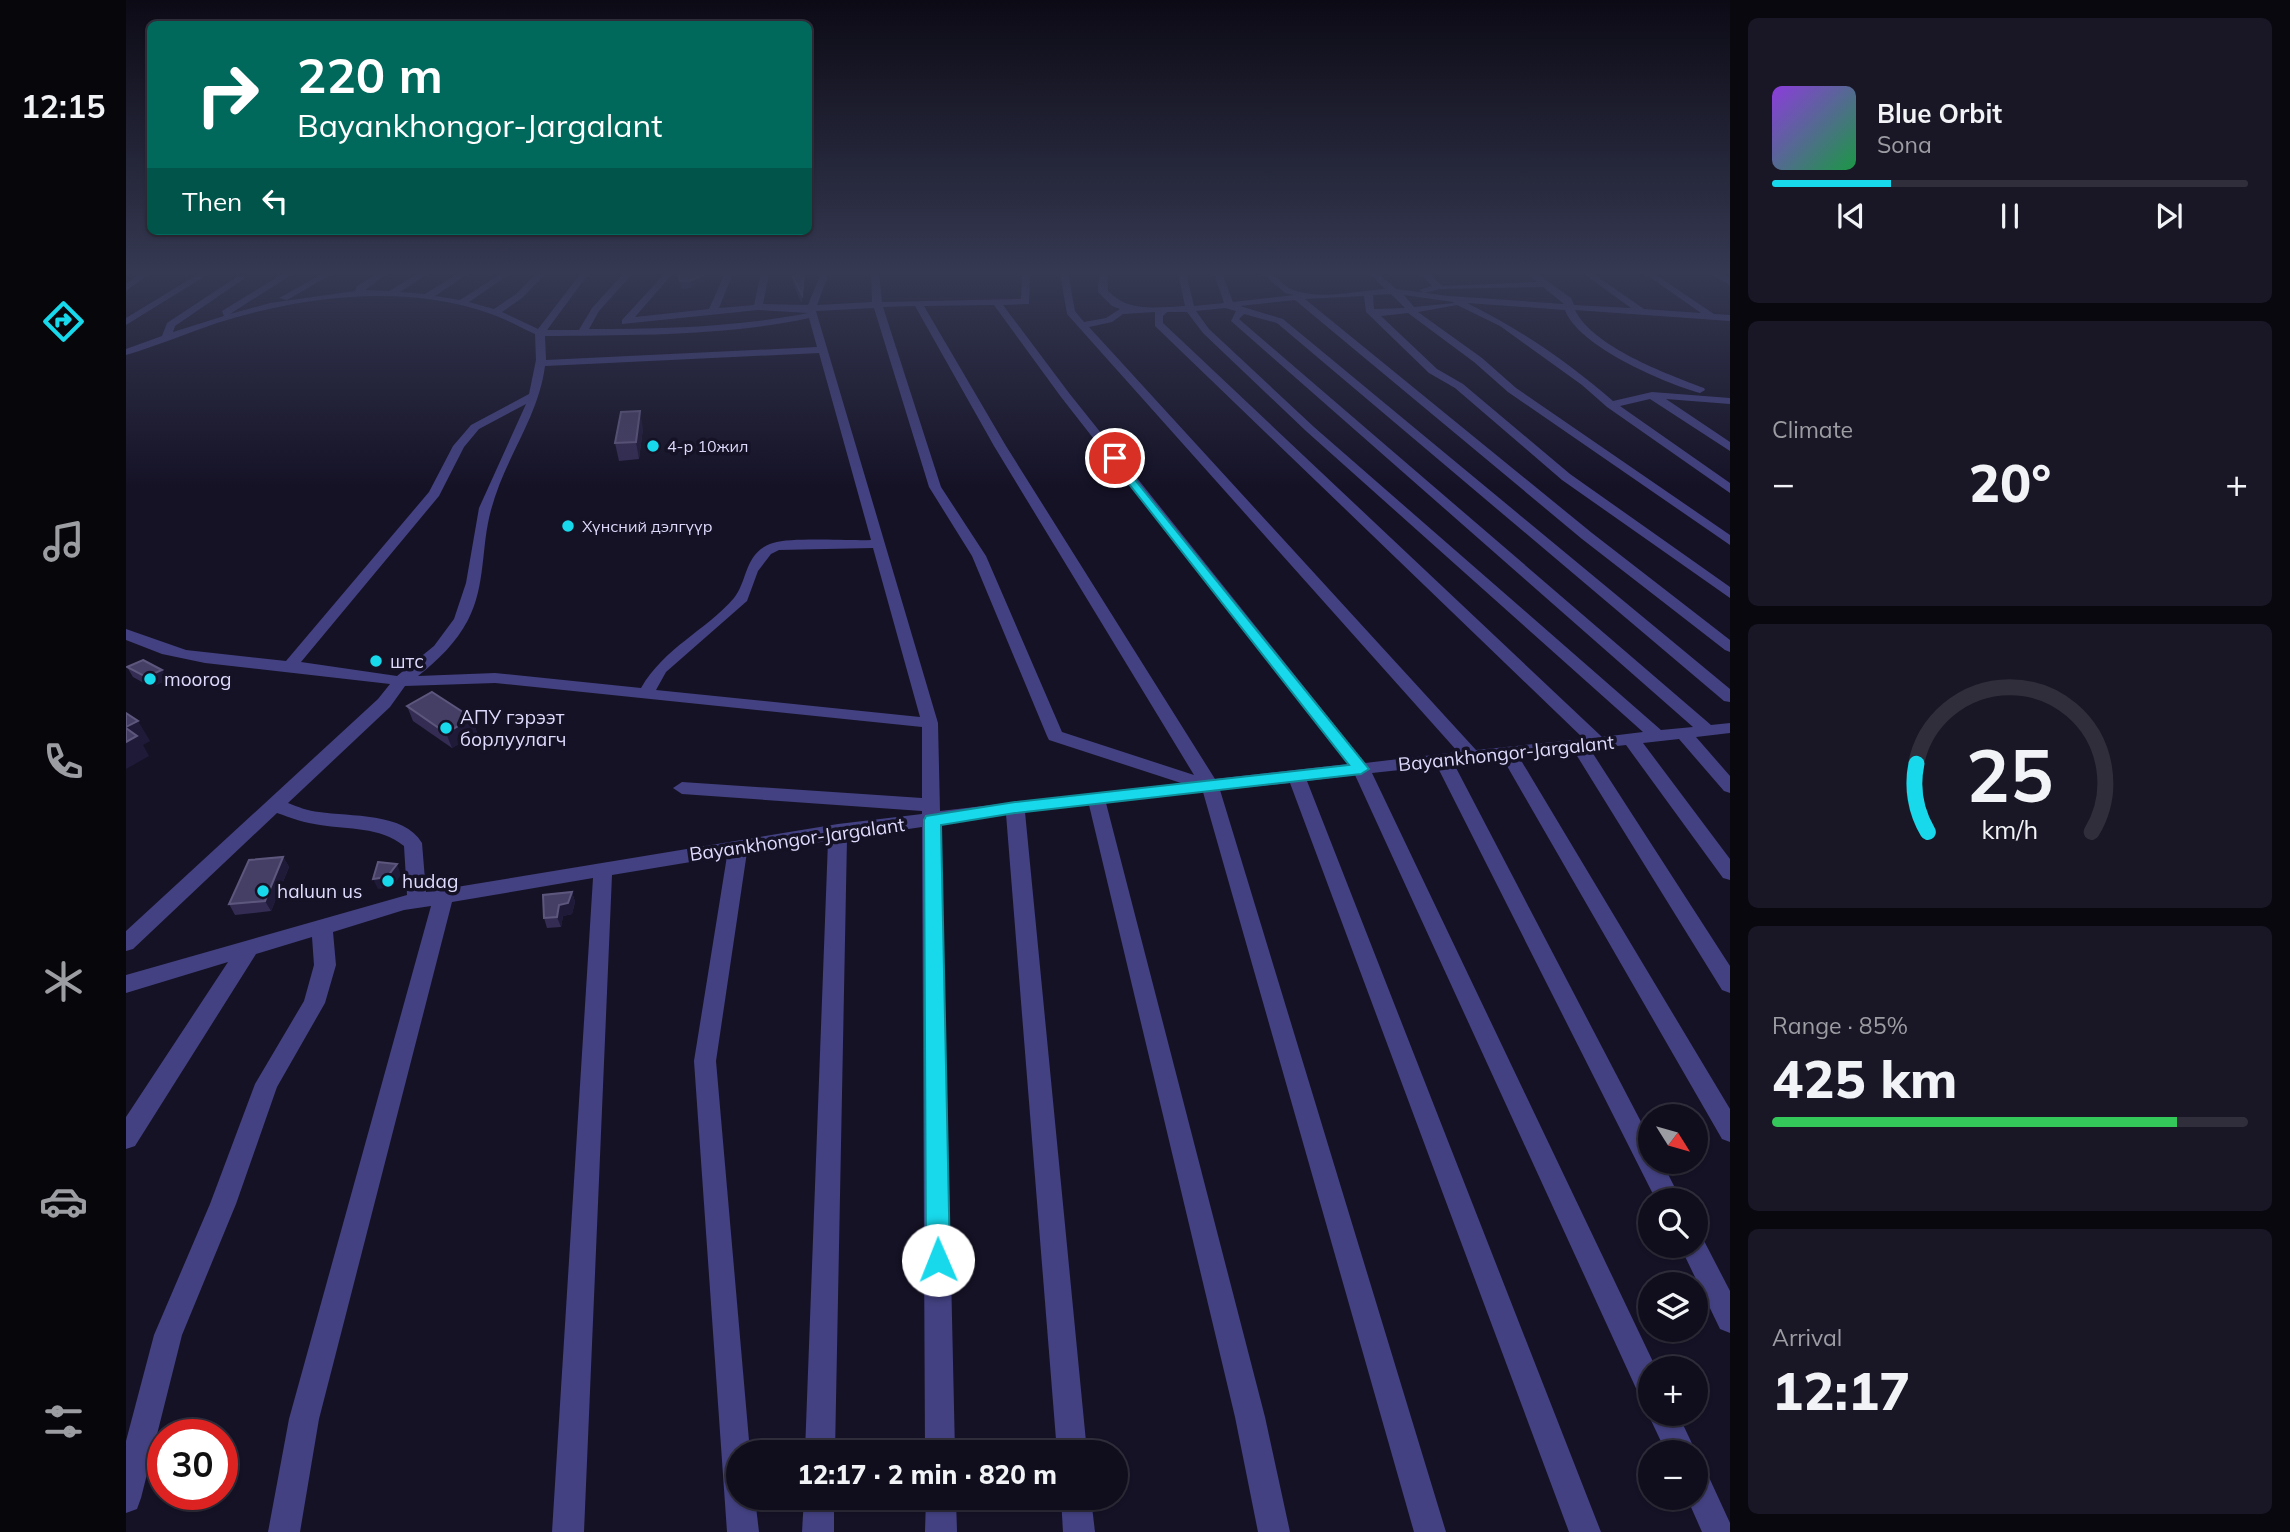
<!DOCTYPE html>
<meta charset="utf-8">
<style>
:root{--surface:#100e1c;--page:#191725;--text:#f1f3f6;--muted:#9c9ca3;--line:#302e3b;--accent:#17d9eb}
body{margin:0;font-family:Mulish,sans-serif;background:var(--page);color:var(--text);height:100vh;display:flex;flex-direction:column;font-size:26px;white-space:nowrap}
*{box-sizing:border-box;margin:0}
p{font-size:23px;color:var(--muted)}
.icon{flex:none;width:38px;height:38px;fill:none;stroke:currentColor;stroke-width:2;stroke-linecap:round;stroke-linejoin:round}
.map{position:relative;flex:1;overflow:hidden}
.drawer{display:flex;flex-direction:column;gap:18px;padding:18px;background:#09080f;width:560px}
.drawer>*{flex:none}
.top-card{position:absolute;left:21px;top:21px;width:665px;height:214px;border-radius:10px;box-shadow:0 2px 5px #0004,0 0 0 2px var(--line);background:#00695c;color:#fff;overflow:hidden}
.needle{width:46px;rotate:127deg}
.fabs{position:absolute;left:1512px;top:1104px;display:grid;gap:14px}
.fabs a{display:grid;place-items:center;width:70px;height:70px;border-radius:50%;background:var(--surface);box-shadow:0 2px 5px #0004,0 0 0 2px var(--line);font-size:35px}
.speed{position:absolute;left:21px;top:1419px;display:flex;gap:14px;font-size:35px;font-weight:700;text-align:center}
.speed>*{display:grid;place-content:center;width:91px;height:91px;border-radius:50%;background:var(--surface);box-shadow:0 2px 5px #0004,0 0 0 2px var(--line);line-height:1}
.speed .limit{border:10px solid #d22;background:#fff;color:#111}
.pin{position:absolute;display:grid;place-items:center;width:60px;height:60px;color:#fff;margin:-30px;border:4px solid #fff;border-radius:50%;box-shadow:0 2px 7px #0007}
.me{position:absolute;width:77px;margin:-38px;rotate:359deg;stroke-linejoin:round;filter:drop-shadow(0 0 5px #0008)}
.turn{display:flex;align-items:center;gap:24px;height:147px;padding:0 35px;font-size:32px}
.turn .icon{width:91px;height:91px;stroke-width:2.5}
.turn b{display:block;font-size:49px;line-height:60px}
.then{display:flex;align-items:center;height:66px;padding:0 35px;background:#0003;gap:14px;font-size:26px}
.big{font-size:52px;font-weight:800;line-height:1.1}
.drawer .card{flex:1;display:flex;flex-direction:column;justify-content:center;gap:10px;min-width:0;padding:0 24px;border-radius:10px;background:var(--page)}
.drawer .dial{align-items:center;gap:0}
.dial svg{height:182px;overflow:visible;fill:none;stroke:var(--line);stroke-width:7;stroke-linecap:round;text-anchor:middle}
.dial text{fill:var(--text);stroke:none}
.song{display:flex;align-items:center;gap:21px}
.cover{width:84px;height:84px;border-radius:10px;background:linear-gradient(135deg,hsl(270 70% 55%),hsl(140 70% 35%))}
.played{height:7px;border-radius:4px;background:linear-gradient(90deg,var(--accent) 25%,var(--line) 25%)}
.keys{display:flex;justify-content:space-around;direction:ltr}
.heat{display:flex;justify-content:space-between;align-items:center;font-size:38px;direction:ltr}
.charge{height:10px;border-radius:5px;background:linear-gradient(90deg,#34c759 85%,var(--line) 0)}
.trip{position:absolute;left:600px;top:1440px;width:402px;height:70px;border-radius:35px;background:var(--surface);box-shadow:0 2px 5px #0004,0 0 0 2px var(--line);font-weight:800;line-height:70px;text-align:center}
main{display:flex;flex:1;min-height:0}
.menu{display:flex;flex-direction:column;width:126px;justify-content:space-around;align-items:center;background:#06060b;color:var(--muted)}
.menu .icon{width:49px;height:49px}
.menu .on{color:var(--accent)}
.menu b{font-size:32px;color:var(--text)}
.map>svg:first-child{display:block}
</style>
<main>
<nav class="menu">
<b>12:15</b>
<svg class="icon on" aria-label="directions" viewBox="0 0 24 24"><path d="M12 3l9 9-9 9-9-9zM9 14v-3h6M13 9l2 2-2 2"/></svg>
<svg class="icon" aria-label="music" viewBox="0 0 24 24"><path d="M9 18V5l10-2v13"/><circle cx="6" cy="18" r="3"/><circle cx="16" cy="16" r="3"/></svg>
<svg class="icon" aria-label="phone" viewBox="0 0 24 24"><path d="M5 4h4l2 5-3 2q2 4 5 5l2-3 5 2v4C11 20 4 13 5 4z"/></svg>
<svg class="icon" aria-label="climate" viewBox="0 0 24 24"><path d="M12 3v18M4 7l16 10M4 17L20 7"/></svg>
<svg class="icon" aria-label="car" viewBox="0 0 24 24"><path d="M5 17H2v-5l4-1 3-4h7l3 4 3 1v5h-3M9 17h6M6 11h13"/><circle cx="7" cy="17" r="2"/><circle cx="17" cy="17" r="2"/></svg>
<svg class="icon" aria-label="filters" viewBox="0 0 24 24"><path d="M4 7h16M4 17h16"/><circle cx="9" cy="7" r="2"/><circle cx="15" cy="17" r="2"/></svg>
</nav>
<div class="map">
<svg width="1604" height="1532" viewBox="0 0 1604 1532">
<rect width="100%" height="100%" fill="#151226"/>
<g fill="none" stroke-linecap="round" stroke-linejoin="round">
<g fill="#434181" fill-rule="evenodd">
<polygon points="15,273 24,273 0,291 0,284"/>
<polygon points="74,273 84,273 0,325 0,318"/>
<path d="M 158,273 L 168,273 L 104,314 L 144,303 L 229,291 L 231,286 L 252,273 L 262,273 L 239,290 L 263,291 L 293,273 L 303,273 L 274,292 L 299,294 L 333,273 L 343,273 L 309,296 L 334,300 L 376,273 L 385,273 L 343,302 L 368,309 L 390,294 L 411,273 L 420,273 L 396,298 L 376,312 L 412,329 L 455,273 L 463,273 L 421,330 L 453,330 L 466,308 L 498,273 L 507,273 L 473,311 L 463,329 C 535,329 611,327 682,313 L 632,310 L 496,324 L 496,320 L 539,273 L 547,273 L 509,317 L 583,309 L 599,273 L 607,273 L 593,308 L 628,305 L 635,273 L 643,273 L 637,304 L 682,305 L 695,273 L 703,273 L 691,305 L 746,302 L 745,273 L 753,273 L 756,302 L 895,299 L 896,273 L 904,273 L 903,304 L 877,305 L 943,393 L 1239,763 L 1332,752 L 941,314 L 934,273 L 942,273 L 949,311 L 958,322 L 980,318 L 994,309 L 986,306 L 972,292 L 973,273 L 981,273 L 982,291 C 1003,313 1030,307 1059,306 L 1052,273 L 1060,273 L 1068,306 L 1098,303 L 1088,273 L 1096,273 L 1107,302 L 1168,295 L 1159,293 L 1141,277 L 1130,273 C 1156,273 1149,282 1167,290 C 1195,300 1231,291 1259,289 L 1243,273 L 1252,273 L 1270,289 L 1323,296 L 1438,304 L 1417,287 L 1314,289 L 1298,293 L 1293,290 L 1306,286 L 1294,273 L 1303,273 L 1316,286 L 1411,282 L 1401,273 L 1410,273 L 1445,298 L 1448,305 L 1505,308 L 1457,273 L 1466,273 L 1518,309 L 1575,313 L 1518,273 L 1527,273 L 1588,314 L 1604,315 L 1604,321 L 1449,310 C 1467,347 1541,374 1578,388 L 1579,390 L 1574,393 C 1538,383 1452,346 1439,310 L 1341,303 C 1394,329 1443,363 1487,401 L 1526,392 L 1604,398 L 1604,404 L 1540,399 L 1604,442 L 1604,451 L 1524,399 L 1494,406 L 1604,483 L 1604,493 L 1481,407 L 1456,385 L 1374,326 L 1331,305 L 1292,312 L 1356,358 L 1390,388 L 1604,535 L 1604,545 L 1382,392 L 1348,362 L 1282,313 L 1255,316 L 1311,369 L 1337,384 L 1444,474 L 1604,587 L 1604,598 L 1436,480 L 1329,388 L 1303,373 L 1240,312 L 1238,296 L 1179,299 L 1466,533 L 1604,640 L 1604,652 L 1599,650 L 1456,539 L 1169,300 L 1114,306 L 1157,319 L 1604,689 L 1604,702 L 1598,701 L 1151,323 L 1118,314 L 1113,319 L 1585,725 L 1604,723 L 1604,733 L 1570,737 L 1604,776 L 1604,793 L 1598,791 L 1553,739 L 1517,743 L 1604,859 L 1604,880 L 1597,878 L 1500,745 L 1464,749 L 1604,966 L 1604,993 L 1596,990 L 1448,751 L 1393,757 L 1604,1109 L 1604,1142 L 1596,1139 L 1377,759 L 1328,764 L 1524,1139 L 1524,1162 L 1536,1162 L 1555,1200 L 1530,1200 L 1311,766 L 1246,773 L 1530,1368 L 1524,1368 L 1524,1401 L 1514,1397 L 1229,775 L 1181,781 L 1475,1532 L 1443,1532 L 1164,783 L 1094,790 L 1320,1532 L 1288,1532 L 1077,792 L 980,803 L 1139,1417 L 1164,1532 L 1132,1532 L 1109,1417 L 963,805 L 899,812 L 961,1452 L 931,1452 L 880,814 L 815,824 L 829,1452 L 799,1452 L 796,827 L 721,838 L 709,1452 L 679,1452 L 702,841 L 621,852 L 590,1061 L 624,1452 L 612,1452 L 612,1498 L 629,1498 L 633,1532 L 601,1532 L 568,1061 L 601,856 L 486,875 L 458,1532 L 426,1532 L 467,878 L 326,902 L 193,1419 L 174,1532 L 142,1532 L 163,1419 L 305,906 L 278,910 L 207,932 L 210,965 L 199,1003 L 151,1087 L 110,1204 L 56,1335 L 15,1498 L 11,1509 L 0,1513 L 0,1441 L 28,1335 L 84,1204 L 129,1084 L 178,1001 L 188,965 L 186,937 L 130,954 L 9,1146 L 0,1149 L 0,1117 L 102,962 L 0,993 L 0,975 L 281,895 L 278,846 C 253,826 223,830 194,825 C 179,823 165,818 151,813 L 7,949 L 0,951 L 0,931 L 252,699 L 264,684 L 79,663 L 36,654 L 0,640 L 0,629 L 60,650 L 160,661 L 303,492 L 327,446 L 345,425 L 403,394 L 410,360 L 409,334 C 395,328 380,319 365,314 C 279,283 177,296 91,323 C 61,333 31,346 0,355 L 0,349 L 36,336 L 41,323 L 112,276 L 119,278 L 49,326 L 47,332 L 98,316 L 96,311 ZM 1265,294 L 1279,308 L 1248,309 L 1247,295 ZM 1278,295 L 1327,302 L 1328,303 L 1288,307 ZM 868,305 L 935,397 L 1222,764 L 1089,779 L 880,446 L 798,306 ZM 789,306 L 868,446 L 1068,775 L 936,732 L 860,556 L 815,487 L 757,307 ZM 748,308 L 803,487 L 846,556 L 921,736 L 923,740 L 1055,783 L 814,811 L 812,723 L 690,311 ZM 1099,308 L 1110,311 L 1105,321 L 1567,727 L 1535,730 L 1188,427 L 1083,329 L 1070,311 ZM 1029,312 L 1029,326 L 1458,739 L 1350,750 L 963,327 L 986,322 L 997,314 ZM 1041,312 L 1061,312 L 1077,333 L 1180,431 L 1517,732 L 1476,737 L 1037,323 L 1037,316 ZM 683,318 L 691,347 L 420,360 L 419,336 C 504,335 601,336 683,318 ZM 693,353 L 745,540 C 721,541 667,537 647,543 C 618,552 622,581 608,598 C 578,632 539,647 515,688 L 369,673 L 292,676 C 312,660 330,643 342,620 C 360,586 355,546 365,510 C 379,457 412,419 419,366 ZM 400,404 L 353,508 L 340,583 L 328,619 L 308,646 L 271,676 L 175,662 L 313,496 L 338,447 L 353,429 ZM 747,548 L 794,717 L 530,690 L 540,672 L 621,601 L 632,571 L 645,554 L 653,550 ZM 369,683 L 796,727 L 796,798 L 556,782 L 547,788 L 556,794 L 796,811 L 796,814 L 712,824 L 300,892 L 296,843 C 278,812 224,817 193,812 C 182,811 172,807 162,803 L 264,707 L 279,686 Z"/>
<polygon points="198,273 208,273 161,300 153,298"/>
<polygon points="1583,273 1593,273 1604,278 1604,285"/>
<polygon points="1570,1234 1576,1237 1604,1291 1604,1333 1594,1329 1554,1246 1570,1246"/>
<polygon points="1524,1410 1524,1414 1552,1414 1570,1452 1540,1452 1522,1414"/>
<polygon points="1570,1469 1581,1473 1604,1523 1604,1532 1576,1532 1561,1498 1570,1498"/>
<polygon points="678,1498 708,1498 708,1532 676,1532"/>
<polygon points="800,1498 830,1498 831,1532 799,1532"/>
<polygon points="935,1498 965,1498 969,1532 937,1532"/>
</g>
</g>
<g fill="#342c53">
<polygon points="552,273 581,273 578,282 565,288 555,289"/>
<polygon points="679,275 676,302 675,302 667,284 667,277"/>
<polygon points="517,428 513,459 493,461 489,443"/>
<polygon points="1,667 36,670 41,680 25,687 7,677"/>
<polygon points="281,706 346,718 351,733 326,748 287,721"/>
<polygon points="157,857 163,867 145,911 109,915 103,904"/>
<polygon points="446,892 449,902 446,914 437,916 435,927 421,928 418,918"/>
</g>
<g fill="#201a39">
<polygon points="578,273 581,273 578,282 565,288 564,281"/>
<polygon points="678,273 679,275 676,302 676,295"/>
<polygon points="514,411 517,428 513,459 510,442"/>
<polygon points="36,670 41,680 25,687 20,677"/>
<polygon points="346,718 351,733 326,748 320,733"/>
<polygon points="12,721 24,741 17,745 23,756 0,769 0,727"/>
<polygon points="157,857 163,867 145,911 139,901"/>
<polygon points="271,864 275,875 266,887 252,889 247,879"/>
<polygon points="446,892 449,902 446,914 437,916 435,927 431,917 433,905"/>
</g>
<g fill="#463f65" stroke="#5e577d" stroke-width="2">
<polygon points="552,273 578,273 577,275 564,281 554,281"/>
<polygon points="673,273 678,273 676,295 667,277"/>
<polygon points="514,411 510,442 489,443 495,412"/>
<polygon points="17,660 36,670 20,677 1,667"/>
<polygon points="306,692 346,718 320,733 281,706"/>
<polygon points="0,713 12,721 0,727"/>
<polygon points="0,728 11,736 0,742"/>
<polygon points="157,857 139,901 103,904 123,860"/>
<polygon points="252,862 271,864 261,877 247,879"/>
<polygon points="446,892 442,903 433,905 431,917 418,918 417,895"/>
</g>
<linearGradient id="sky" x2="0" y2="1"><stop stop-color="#0c0a15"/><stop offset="0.56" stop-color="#353952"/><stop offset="1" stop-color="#353952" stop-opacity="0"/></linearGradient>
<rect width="1604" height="487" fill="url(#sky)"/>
<polygon fill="#17d9eb" stroke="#0f8d99" stroke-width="2" points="989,455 1243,769 1235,774 889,813 815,825 824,1260 820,1268 812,1272 803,1268 800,1260 798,820 800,816 889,802 1223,765 985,461 984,458"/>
<g fill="#17d9eb" stroke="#151226" stroke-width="2.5">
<circle cx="527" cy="446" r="7"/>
<circle cx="442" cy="526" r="7"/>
<circle cx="250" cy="661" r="7"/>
<circle cx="24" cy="679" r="7"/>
<circle cx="320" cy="728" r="7"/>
<circle cx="262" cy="881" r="7"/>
<circle cx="137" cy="891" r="7"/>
</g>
<g text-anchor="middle" stroke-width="7" stroke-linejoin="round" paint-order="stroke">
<g font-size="16" fill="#dedafc" stroke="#151226" text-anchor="start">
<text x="541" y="452">4-р 10жил</text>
<text x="456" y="532">Хүнсний дэлгүүр</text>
</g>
<g font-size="19" fill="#dedafc" stroke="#151226" text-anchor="start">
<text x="264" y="668">штс</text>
<text x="38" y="686">moorog</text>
<text x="334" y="724">АПУ гэрээт<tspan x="334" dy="22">борлуулагч</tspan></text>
<text x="276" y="888">hudag</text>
<text x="151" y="898">haluun us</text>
</g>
<g font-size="19" fill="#dedafc" stroke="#151226">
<text transform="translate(1380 753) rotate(-6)" y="7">Bayankhongor-Jargalant</text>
<text transform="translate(671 839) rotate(-8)" y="7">Bayankhongor-Jargalant</text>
</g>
</g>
</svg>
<div class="fabs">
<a><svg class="needle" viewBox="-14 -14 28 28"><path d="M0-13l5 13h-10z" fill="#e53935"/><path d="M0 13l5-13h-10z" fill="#9c9ca3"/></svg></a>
<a><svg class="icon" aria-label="search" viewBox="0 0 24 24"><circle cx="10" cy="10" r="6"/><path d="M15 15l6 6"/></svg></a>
<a><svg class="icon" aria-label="layers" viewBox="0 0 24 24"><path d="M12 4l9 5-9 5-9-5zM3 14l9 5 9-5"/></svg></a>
<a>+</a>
<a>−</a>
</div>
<div class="speed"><div class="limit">30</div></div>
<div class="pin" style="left:989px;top:458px;background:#d93025"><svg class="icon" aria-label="arrive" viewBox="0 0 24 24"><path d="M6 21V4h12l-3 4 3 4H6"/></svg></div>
<svg class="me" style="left:812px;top:1260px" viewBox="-20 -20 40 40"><circle r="19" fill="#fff"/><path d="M0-13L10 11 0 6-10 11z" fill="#17d9eb"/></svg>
<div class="trip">12:17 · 2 min · 820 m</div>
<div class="top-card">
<div class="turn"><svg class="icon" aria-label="right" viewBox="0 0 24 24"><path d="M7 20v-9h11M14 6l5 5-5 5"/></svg><div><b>220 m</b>Bayankhongor-Jargalant</div></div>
<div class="then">Then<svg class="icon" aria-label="left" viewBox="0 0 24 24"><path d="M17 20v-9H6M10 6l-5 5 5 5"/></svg></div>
</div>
</div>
<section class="drawer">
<div class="card">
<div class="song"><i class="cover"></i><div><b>Blue Orbit</b><p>Sona</p></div></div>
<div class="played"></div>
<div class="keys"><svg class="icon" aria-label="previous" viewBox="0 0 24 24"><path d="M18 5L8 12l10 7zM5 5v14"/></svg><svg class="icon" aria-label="pause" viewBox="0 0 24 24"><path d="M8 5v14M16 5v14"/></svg><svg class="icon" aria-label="next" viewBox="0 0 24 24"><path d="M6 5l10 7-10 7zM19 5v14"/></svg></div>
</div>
<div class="card"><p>Climate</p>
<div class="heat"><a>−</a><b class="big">20°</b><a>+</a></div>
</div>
<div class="card dial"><svg viewBox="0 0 100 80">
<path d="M14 69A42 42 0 1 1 86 69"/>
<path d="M14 69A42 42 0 0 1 9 39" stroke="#17d9eb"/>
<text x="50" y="56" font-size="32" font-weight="700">25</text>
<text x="50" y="72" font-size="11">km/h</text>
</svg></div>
<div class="card"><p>Range · 85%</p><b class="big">425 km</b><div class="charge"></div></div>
<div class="card"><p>Arrival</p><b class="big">12:17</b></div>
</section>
</main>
